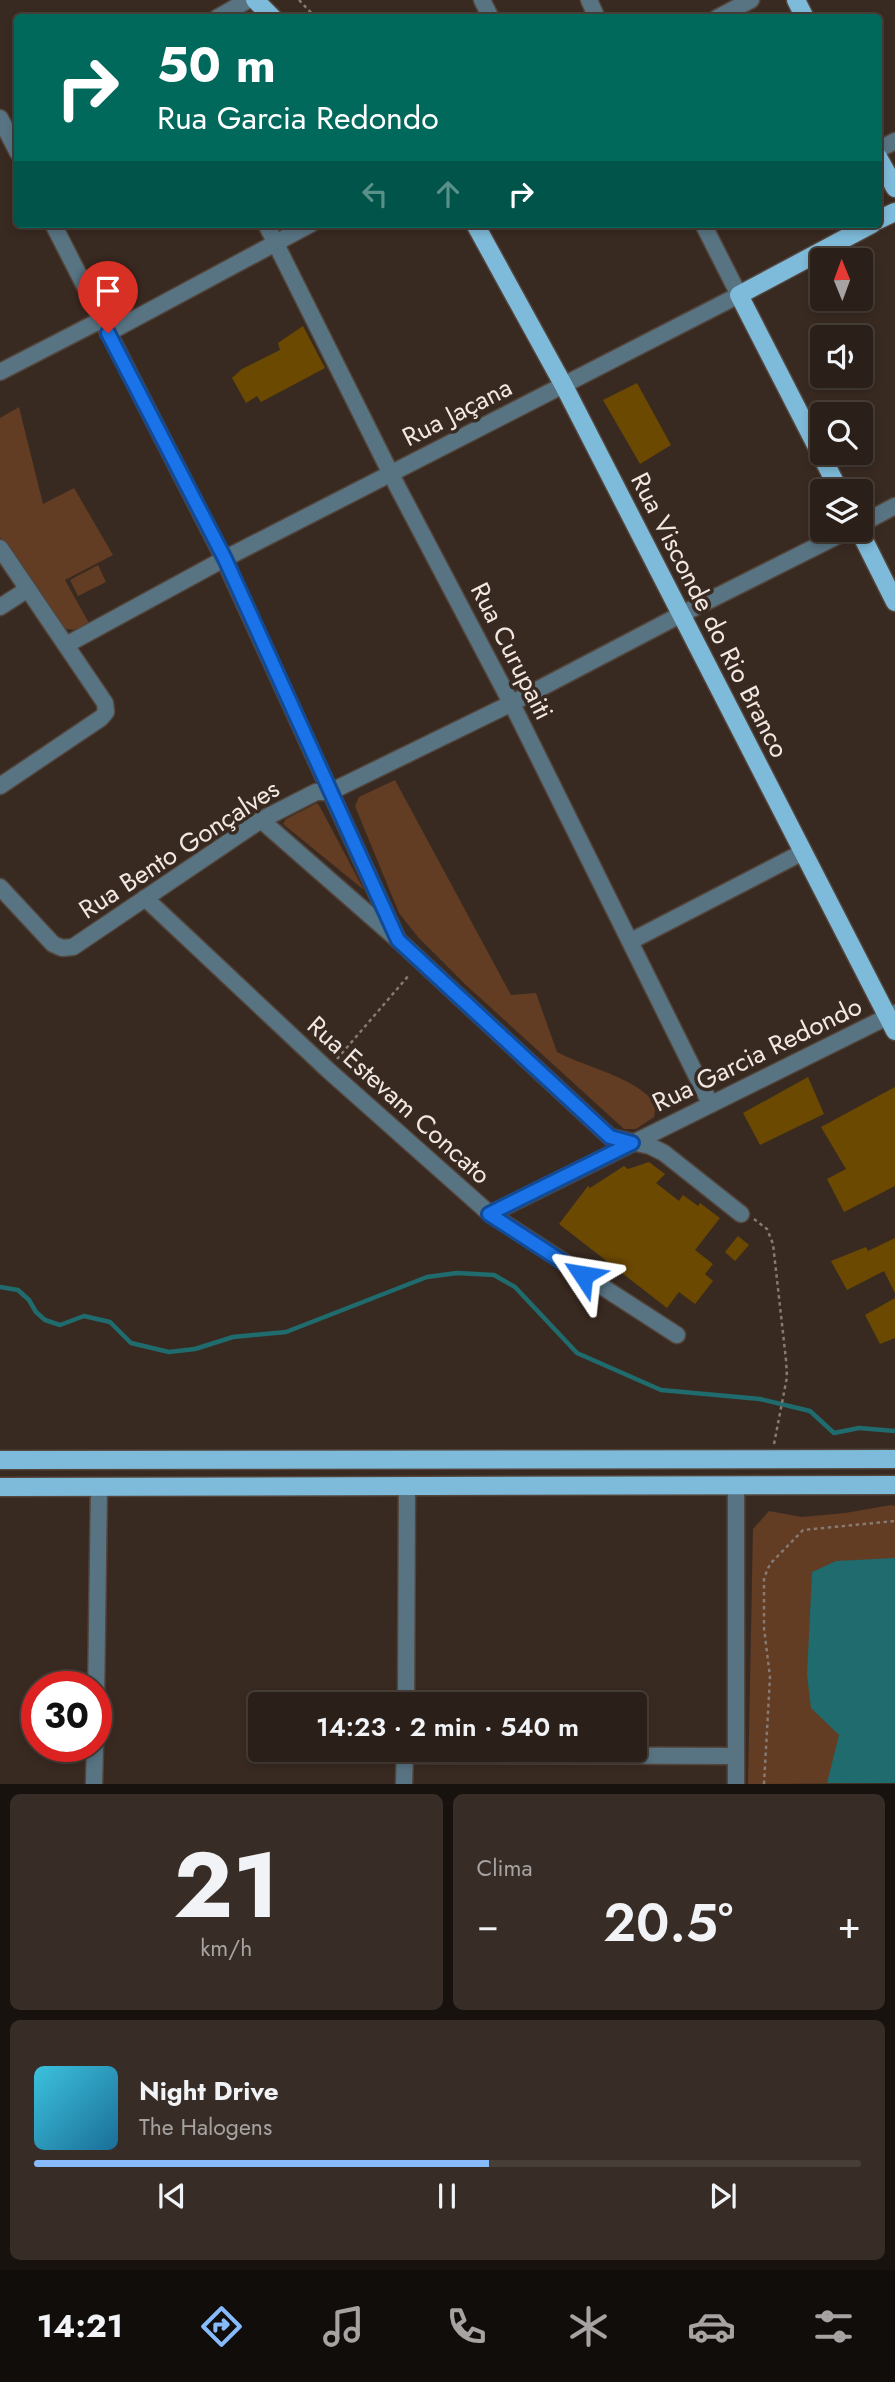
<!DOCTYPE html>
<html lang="pt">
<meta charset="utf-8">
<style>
:root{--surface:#2b2019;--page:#372d26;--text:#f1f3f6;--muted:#a6a3a2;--line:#473e38;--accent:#87bbfb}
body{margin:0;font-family:Jost,sans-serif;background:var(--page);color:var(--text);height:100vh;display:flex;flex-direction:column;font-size:26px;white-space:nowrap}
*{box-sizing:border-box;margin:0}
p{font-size:23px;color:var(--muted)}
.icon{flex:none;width:38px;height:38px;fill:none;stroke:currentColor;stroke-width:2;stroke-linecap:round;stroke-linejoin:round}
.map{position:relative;height:1784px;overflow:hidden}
.details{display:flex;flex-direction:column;gap:10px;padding:10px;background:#18120e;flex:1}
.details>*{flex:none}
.hud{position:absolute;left:14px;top:14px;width:868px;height:214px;border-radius:7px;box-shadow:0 4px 10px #0003,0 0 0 2px var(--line);background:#00695c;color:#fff;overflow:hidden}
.needle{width:46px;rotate:359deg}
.controls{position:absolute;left:810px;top:248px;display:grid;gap:14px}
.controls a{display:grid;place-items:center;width:63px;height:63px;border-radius:7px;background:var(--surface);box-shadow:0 4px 10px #0003,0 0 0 2px var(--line);font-size:35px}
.speed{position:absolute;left:21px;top:1671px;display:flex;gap:14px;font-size:35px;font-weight:700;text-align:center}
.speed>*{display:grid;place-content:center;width:91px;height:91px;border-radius:50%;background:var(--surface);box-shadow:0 4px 10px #0003,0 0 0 2px var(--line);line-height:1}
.speed .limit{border:10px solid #d22;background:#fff;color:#111}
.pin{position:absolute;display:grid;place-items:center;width:60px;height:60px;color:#fff;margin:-72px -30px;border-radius:50% 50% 50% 0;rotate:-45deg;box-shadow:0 0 7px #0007}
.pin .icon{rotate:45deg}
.me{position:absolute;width:77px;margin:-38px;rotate:303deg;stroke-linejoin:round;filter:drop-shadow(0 0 5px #0008)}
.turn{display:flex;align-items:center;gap:24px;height:147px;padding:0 28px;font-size:32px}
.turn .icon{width:91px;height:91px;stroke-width:2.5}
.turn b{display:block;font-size:49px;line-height:60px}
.lanes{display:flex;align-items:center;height:66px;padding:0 28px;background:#0003;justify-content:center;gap:35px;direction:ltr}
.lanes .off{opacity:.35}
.big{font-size:52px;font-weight:600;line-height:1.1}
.details .tile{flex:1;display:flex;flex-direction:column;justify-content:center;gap:10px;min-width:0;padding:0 24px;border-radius:10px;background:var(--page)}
.details .dial{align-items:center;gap:0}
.dial b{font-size:91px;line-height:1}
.song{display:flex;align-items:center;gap:21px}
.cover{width:84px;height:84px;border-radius:10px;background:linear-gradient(135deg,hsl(190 70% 55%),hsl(200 70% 35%))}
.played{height:7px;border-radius:4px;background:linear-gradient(90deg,var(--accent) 55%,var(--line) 55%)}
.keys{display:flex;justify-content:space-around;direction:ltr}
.heat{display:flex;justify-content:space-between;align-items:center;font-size:38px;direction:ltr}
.details .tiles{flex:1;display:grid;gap:10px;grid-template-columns:1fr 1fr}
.tile:last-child{grid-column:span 2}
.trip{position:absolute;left:248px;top:1692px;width:399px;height:70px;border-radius:7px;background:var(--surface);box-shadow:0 4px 10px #0003,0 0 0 2px var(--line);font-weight:600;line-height:70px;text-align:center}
.tabs{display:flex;height:112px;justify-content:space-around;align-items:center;background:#110d0a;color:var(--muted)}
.tabs .icon{width:49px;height:49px}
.tabs .on{color:var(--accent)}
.tabs b{font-size:32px;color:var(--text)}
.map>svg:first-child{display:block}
</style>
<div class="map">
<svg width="895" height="1784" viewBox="0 0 895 1784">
<rect width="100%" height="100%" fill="#392a21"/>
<g fill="#623c23">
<path d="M 19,407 L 43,504 L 74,488 L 113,555 L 65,580 L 90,625 C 80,630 74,631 63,628 L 0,537 L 0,418 Z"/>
<polygon points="98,565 106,582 78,596 70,580"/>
<path d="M 395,780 L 511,995 L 536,993 L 557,1052 C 587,1068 637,1077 656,1105 L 654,1117 L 636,1129 L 624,1129 L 466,985 L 418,937 L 399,913 L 355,806 L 359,797 Z"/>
<polygon points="317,803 320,807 364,890 283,824 286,819"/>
<polygon points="891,1505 895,1506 895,1783 748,1784 753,1529 769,1511 802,1517 845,1513"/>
</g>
<polygon fill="#1f6b6d" points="895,1558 895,1783 827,1783 839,1735 811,1708 807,1675 812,1572 836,1561"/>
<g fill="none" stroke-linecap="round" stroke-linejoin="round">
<polyline stroke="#1f6b6d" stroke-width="4.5" points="0,1287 18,1290 29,1300 36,1312 45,1320 60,1325 84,1316 110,1322 131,1343 169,1352 195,1349 233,1337 286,1332 427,1277 457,1273 494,1275 515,1287 577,1353 661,1390 760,1399 810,1411 834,1433 859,1428 895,1431"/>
</g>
<g fill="#6b4900">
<polygon points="303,326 325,368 261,402 257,396 246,403 232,378 242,369 280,350 278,343"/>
<polygon points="637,383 671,445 640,464 603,400"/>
<polygon points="808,1077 824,1114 760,1145 743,1113"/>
<polygon points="895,1087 895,1186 844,1212 827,1179 846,1169 821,1127"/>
<polygon points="649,1162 665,1174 656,1183 679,1201 683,1195 698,1206 700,1203 720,1218 695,1250 713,1264 705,1274 713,1281 695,1304 679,1292 667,1308 559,1224 588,1186 590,1188 624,1166 628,1169"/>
<polygon points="738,1236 749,1245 735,1261 725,1252"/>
<polygon points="895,1238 895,1293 884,1271 847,1290 831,1261 866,1247 868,1251"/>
<polygon points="895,1298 895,1338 880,1344 865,1315"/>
</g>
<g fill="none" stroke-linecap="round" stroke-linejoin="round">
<defs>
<g id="minor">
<polyline points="482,0 491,18"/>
<polyline points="589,0 597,18"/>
<polyline points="217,18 248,0"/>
<polyline points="717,18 751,0"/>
<polyline points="0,118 18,153"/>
<polyline points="878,150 895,141"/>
<polyline points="53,224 224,559 398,940"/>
<polyline points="266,224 396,484 517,714 710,1103"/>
<polyline points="108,333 311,224"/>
<polyline points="0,372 101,320"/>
<polyline points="861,524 895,506"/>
<polyline points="0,548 105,703 106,712 101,718 0,786"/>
<polyline points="0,607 28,589"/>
<polyline points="66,645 224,559 739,295 703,224"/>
<polyline points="261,820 398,940 610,1137 650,1146 664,1153 741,1214"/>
<polyline points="0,887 53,944 62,948 73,947 261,820 316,792 330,792 512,703 680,615 849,530"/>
<polyline points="145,898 328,1070 490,1214 677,1335"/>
<polyline points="631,941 803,852"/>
<polyline points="490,1214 895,1013"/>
<polyline points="96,1698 99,1487"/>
<polyline points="406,1704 407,1486"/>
<polyline points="405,1755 735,1756"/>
<polyline points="94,1784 95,1746"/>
<polyline points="404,1784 405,1750"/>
<polyline points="736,1784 736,1485"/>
</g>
<g id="major">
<polyline points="255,0 273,18"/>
<polyline points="796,0 805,18"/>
<polyline points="878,157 895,188"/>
<polyline points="878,220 895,212"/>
<polyline points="475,224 564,386 895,1031"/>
<polyline points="840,492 739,295 872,224"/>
<polyline points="859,530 895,602"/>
<polyline points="0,1460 895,1459"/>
<polyline points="0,1487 895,1485"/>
</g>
</defs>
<use href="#minor" stroke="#53453c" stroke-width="19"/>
<use href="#major" stroke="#53453c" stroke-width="21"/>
<g stroke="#877a72" stroke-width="2.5" stroke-dasharray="3.5 3.5" stroke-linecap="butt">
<polyline points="299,0 316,18"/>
<polyline points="337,1059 410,974"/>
<polyline points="754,1219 767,1229 773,1244 786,1360 787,1377 774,1444"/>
<polyline points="764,1784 770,1677 764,1628 764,1578 770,1564 803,1530 895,1521"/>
</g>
<use href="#minor" stroke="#587483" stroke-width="16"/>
<use href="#major" stroke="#7ebad9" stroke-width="18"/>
</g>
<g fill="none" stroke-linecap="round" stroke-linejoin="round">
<defs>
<polyline id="route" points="108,333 225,559 398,940 610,1137 632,1143 489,1214 583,1275"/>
</defs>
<use href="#route" stroke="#114b97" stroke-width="18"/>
<use href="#route" stroke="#1a73e8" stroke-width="12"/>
</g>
<g text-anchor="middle" stroke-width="7" stroke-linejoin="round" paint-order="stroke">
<g font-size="26" fill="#f2e8e3" stroke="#392a21">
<text transform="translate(457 412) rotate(-27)" y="9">Rua Jaçana</text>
<text transform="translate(710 615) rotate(63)" y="9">Rua Visconde do Rio Branco</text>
<text transform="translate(512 651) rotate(63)" y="9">Rua Curupaiti</text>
<text transform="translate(179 849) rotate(-33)" y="9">Rua Bento Gonçalves</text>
<text transform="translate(757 1054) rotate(-26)" y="9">Rua Garcia Redondo</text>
<text transform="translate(399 1100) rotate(42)" y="9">Rua Estevam Concato</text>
</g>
</g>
</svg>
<div class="controls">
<a><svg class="needle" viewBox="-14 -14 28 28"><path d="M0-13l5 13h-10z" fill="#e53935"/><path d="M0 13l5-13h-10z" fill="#a6a3a2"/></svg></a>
<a><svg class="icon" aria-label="sound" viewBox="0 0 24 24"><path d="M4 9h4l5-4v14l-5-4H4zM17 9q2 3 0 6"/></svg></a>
<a><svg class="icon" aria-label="search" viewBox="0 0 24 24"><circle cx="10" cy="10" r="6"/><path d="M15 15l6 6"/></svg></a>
<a><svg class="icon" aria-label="layers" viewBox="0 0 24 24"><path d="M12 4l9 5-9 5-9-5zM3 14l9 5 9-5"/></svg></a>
</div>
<div class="speed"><div class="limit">30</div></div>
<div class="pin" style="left:108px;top:333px;background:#d93025"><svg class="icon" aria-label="arrive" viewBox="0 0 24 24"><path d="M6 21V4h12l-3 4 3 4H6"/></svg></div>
<svg class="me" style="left:583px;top:1275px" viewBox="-20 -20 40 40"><path d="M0-17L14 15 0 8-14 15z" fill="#1a73e8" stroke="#fff" stroke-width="4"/></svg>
<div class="trip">14:23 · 2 min · 540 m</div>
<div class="hud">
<div class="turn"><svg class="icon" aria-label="right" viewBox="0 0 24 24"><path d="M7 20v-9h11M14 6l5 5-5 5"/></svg><div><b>50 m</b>Rua Garcia Redondo</div></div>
<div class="lanes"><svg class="icon off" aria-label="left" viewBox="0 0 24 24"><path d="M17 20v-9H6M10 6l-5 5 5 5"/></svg><svg class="icon off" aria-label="ahead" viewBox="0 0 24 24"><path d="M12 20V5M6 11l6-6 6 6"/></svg><svg class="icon" aria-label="right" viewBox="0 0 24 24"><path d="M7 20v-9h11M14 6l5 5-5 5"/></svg></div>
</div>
</div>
<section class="details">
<div class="tiles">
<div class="tile dial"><b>21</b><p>km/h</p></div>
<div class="tile"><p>Clima</p>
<div class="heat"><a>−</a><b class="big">20.5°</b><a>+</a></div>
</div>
<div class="tile">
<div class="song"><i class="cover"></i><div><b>Night Drive</b><p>The Halogens</p></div></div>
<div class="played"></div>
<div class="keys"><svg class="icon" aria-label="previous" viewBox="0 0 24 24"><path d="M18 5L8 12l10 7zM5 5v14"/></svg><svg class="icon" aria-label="pause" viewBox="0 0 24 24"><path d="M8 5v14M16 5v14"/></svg><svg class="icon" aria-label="next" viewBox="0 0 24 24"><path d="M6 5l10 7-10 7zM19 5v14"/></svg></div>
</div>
</div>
</section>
<nav class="tabs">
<b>14:21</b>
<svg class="icon on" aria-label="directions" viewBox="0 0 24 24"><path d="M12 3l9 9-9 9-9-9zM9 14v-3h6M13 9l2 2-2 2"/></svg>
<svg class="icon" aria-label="music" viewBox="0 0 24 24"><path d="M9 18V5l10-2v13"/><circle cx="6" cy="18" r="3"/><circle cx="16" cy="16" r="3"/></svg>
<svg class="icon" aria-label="phone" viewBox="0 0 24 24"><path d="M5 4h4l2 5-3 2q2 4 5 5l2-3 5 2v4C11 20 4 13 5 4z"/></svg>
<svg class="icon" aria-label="climate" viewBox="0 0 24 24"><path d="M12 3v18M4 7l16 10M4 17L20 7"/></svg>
<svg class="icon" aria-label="car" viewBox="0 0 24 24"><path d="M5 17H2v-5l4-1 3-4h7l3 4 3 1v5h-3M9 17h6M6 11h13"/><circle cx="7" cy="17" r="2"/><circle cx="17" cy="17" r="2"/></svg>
<svg class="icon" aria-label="filters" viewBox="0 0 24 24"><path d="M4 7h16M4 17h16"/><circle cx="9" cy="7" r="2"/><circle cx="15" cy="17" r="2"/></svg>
</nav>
